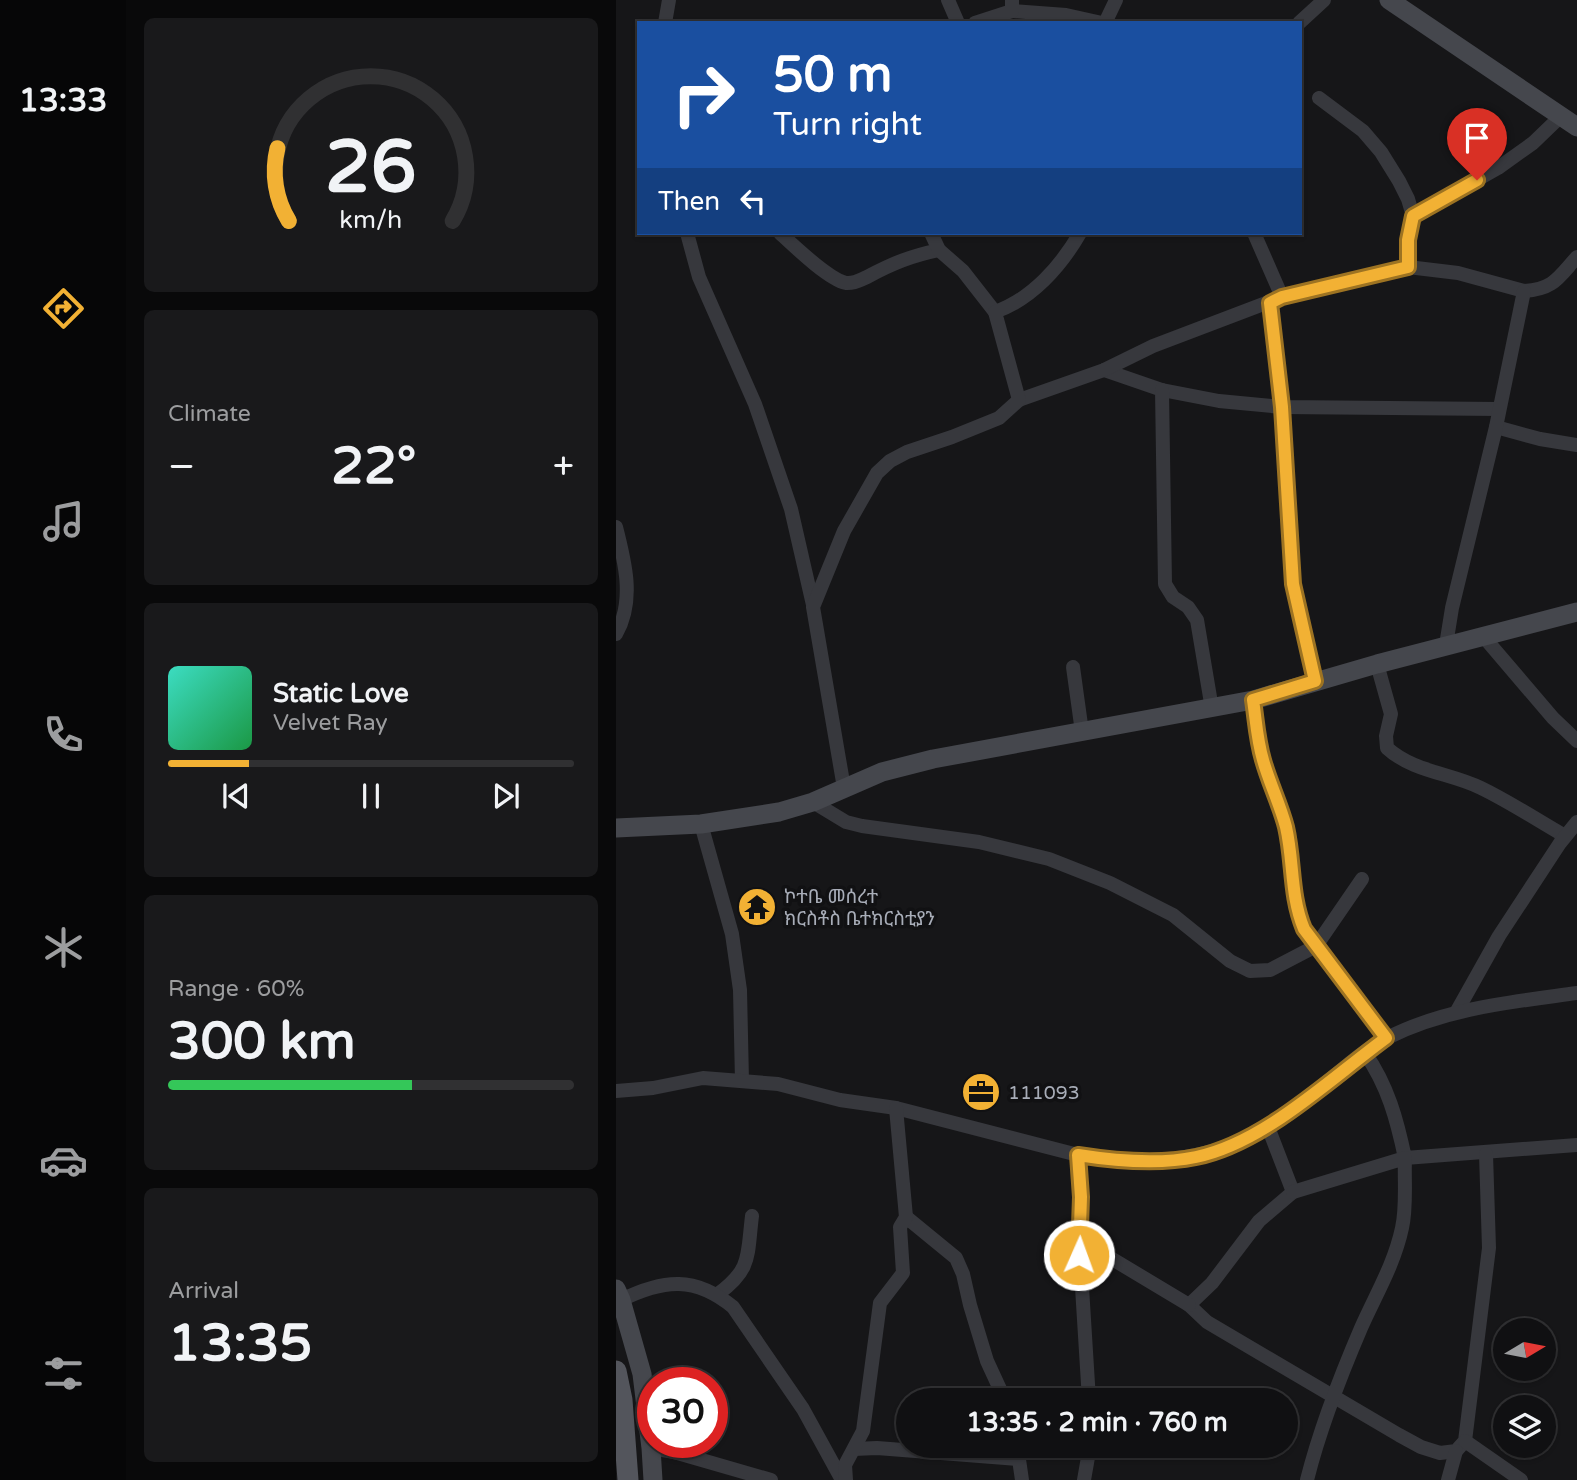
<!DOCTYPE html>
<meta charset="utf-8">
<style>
:root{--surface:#101012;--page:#19191b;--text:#f1f3f6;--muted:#9c9d9f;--line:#303032;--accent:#f2b134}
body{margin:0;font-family:"Varela Round","Noto Sans Ethiopic",sans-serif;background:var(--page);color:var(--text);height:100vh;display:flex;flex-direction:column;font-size:26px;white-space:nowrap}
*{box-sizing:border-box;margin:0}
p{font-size:23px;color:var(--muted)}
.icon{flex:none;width:38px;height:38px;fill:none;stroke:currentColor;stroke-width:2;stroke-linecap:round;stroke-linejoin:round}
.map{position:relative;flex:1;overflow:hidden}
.drawer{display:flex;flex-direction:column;gap:18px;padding:18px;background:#09090a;width:490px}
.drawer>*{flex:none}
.guide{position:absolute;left:21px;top:21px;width:665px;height:214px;border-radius:0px;box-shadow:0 2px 5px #0004,0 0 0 2px var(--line);background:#1a4fa0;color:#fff;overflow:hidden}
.needle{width:46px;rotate:80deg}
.controls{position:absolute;left:877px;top:1318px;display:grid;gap:14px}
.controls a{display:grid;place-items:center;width:63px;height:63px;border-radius:50%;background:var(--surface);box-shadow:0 2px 5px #0004,0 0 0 2px var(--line);font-size:35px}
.speed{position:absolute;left:21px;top:1367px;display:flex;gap:14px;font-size:35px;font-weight:700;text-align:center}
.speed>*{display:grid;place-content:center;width:91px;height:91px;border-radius:50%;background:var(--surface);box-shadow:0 2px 5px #0004,0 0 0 2px var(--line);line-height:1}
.speed .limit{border:10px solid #d22;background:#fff;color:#111}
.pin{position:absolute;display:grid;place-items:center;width:60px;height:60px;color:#fff;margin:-72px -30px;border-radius:50% 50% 50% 0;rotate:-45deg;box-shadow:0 0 7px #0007}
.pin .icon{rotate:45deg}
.me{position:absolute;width:77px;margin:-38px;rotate:2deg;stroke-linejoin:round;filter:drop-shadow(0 0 5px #0008)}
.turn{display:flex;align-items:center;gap:24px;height:147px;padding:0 21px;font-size:32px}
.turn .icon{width:91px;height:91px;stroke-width:2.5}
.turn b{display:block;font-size:49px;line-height:60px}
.then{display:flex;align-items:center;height:66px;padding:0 21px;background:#0003;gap:14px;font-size:26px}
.big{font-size:52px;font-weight:700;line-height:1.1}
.drawer .tile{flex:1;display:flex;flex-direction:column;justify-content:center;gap:10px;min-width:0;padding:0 24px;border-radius:10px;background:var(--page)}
.drawer .dial{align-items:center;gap:0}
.dial svg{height:182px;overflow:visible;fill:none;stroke:var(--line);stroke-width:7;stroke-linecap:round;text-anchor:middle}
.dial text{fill:var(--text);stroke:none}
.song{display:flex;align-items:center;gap:21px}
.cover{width:84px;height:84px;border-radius:10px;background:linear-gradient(135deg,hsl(170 70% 55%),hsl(140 70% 35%))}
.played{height:7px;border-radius:4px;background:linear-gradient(90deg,var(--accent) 20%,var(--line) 20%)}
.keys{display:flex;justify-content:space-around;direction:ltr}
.heat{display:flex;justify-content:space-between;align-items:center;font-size:38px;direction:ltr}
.charge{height:10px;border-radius:5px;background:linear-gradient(90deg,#34c759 60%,var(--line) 0)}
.trip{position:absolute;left:280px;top:1388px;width:402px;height:70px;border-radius:35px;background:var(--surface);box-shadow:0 2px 5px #0004,0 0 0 2px var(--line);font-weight:700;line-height:70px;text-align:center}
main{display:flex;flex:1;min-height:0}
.menu{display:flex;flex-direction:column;width:126px;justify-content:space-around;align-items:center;background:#060607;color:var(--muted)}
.menu .icon{width:49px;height:49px}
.menu .on{color:var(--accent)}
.menu b{font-size:32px;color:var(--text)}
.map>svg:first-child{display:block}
</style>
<main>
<nav class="menu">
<b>13:33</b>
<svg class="icon on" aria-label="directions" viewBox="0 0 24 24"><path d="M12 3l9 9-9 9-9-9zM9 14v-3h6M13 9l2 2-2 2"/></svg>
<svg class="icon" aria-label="music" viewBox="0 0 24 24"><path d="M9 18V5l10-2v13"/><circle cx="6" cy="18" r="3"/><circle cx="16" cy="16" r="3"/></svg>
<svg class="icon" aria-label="phone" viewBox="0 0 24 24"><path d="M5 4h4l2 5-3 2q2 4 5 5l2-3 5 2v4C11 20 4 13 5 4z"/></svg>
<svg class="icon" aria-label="climate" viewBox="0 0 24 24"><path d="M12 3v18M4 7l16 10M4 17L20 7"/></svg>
<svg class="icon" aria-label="car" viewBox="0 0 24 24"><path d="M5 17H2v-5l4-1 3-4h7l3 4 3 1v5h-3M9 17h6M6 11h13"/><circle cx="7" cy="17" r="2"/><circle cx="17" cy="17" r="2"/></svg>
<svg class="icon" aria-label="filters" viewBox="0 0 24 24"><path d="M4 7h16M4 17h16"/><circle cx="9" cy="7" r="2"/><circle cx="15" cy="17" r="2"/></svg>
</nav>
<section class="drawer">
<div class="tile dial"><svg viewBox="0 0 100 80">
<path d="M14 69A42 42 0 1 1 86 69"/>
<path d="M14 69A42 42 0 0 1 9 37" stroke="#f2b134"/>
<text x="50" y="56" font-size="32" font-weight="700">26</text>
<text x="50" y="72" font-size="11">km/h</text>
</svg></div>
<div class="tile"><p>Climate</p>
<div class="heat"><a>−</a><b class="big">22°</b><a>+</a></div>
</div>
<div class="tile">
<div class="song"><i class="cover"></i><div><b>Static Love</b><p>Velvet Ray</p></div></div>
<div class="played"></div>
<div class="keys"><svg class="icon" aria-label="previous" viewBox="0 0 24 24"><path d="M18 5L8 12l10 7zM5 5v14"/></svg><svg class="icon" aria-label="pause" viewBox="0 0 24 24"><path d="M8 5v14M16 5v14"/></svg><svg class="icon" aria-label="next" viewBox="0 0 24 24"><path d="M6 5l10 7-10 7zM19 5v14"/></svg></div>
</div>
<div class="tile"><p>Range · 60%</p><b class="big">300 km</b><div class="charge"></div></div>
<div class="tile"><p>Arrival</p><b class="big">13:35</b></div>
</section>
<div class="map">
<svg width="961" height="1480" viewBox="0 0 961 1480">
<rect width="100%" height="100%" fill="#161618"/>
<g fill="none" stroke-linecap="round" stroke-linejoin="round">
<g stroke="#37383d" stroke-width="14">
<polyline points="332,0 342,23"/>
<polyline points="396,11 450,15 486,23"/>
<polyline points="49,23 53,0"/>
<polyline points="359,23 396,11 396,0"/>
<polyline points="489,23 500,0"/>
<polyline points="683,23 708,0"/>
<polyline points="703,98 747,131 765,152 783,181 792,199 797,216 792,240 792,267"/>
<polyline points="797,216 882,168 917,143 944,117"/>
<polyline points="71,233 83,277 139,404 175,509 197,605"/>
<path d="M 164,233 C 178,246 212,279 230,283 C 238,284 244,280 251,277 C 277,263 295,256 323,250"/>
<polyline points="315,233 323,250 347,271 379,312"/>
<polyline points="638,233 666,297"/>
<polyline points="654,303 666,407 677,584 699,682"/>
<polyline points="488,370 546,390 603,401 666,407 883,409"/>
<polyline points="546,390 549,584 557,597 572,607 581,620 596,709"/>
<path d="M 403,400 L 488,370 L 537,346 L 666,297 L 792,267 L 842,273 L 908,291 C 938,289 942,278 961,257"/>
<polyline points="880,427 924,439 961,445"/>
<path d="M 0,527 C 9,562 19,601 0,634"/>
<polyline points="867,636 937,718 961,741"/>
<polyline points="830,645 836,608 880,427 908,291"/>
<path d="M 761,664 L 775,714 L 770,736 L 771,748 C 797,772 835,773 865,788 C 894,802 921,820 949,836"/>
<polyline points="457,667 466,732"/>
<polyline points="637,700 646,759 669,825 676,859 680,909 688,929 770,1038"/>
<path d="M 228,788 L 197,607 L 228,531 L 261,473 L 274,461 L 291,452 L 336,437 L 383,418 L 403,400 L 379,312 C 416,299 445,266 464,233"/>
<polyline points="197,802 230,822 246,826 363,842 433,859 494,883 557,915 614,961 634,971 654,970 700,946 746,879"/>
<polyline points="85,824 116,934 124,990 126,1081"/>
<polyline points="841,1011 883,936 944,843 961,822"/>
<path d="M 749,1053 C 772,1086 781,1120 789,1158 L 961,1145"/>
<path d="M 0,1091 L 37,1088 L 87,1078 L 162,1084 L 224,1100 L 280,1108 L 462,1155 C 528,1165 593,1163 652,1127 C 669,1116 686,1101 703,1088 C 724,1072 746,1050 771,1038 C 830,1008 896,1002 961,993"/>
<polyline points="652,1127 677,1192 643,1221 596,1283 573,1305 591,1322 783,1435 805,1447 824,1453 840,1451 849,1441 873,1248 870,1154"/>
<polyline points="462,1155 465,1197 463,1239 573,1305"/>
<path d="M 677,1192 L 789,1158 C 788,1181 791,1206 786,1228 C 778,1265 760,1294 745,1328 C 724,1377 704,1428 691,1480"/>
<polyline points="290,1217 340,1258 347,1274 354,1305 371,1361 389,1400"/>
<polyline points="463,1239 473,1400"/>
<path d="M 102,1294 C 136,1269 131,1256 136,1216"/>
<path d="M 5,1300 C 48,1279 79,1276 117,1307 L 187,1409 L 226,1480"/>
<polyline points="849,1441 905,1480"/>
<polyline points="401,1446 406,1480"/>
<polyline points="35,1448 58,1452 155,1480"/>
<polyline points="238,1449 261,1448 402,1459"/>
<polyline points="230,1480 229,1465 247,1431 264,1303 287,1273 284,1227 290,1217 280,1108"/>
<polyline points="468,1480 474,1446"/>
<polyline points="832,1480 840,1451"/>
</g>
<g stroke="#45474d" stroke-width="19">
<polyline points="773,0 961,127"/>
<polyline points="0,828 85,824 163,812 197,802 266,772 317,759 637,700 761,664 961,612"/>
<polyline points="0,1289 5,1300 26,1374 35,1448 37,1480"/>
</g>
<polyline stroke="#53555c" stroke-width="21" points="0,1371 6,1400 12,1480"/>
</g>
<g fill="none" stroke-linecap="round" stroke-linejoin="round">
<defs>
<path id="route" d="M 463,1255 L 465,1197 L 462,1155 C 500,1161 542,1165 580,1157 C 648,1143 714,1079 770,1038 L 688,929 C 674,895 678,862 670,827 C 664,804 653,782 647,760 C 641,740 640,720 637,700 L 699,681 L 677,584 L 666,407 L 654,303 L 666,297 L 792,267 L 792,240 L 797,216 L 861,180"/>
</defs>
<use href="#route" stroke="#9d7322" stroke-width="18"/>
<use href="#route" stroke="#f2b134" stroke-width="12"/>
</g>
<defs>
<symbol id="temple-disc" viewBox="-11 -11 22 22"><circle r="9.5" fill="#f2b134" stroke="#111113"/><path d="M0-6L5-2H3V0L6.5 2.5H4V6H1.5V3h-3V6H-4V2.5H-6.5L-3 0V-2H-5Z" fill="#111"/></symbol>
<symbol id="office-disc" viewBox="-11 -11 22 22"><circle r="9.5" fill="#f2b134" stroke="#111113"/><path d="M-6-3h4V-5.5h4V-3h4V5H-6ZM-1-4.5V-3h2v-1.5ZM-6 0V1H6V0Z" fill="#111"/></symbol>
</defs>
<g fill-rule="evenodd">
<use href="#temple-disc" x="119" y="885" width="44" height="44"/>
<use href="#office-disc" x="343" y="1070" width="44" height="44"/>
</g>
<g text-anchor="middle" stroke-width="7" stroke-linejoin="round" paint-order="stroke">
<g font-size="19" fill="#a8adb8" stroke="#111113" text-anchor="start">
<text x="168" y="903">ኮተቤ መሰረተ<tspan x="168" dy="22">ክርስቶስ ቤተክርስቲያን</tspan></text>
<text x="392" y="1099">111093</text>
</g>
</g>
</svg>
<div class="controls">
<a><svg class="needle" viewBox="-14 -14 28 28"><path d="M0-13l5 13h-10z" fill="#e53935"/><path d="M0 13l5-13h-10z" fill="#9c9d9f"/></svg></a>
<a><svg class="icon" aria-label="layers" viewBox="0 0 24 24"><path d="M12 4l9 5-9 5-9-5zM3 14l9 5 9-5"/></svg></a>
</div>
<div class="speed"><div class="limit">30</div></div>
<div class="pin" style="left:861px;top:180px;background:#d93025"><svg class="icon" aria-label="arrive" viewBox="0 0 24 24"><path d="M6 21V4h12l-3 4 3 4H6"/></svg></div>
<svg class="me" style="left:463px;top:1255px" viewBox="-20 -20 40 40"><circle r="17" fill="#f2b134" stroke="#fff" stroke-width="3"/><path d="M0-11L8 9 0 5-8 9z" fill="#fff"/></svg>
<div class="trip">13:35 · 2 min · 760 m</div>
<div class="guide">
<div class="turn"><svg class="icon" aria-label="right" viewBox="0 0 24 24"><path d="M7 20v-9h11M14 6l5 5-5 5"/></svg><div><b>50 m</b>Turn right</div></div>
<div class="then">Then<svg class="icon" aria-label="left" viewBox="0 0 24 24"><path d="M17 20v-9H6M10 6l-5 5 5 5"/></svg></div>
</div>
</div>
</main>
